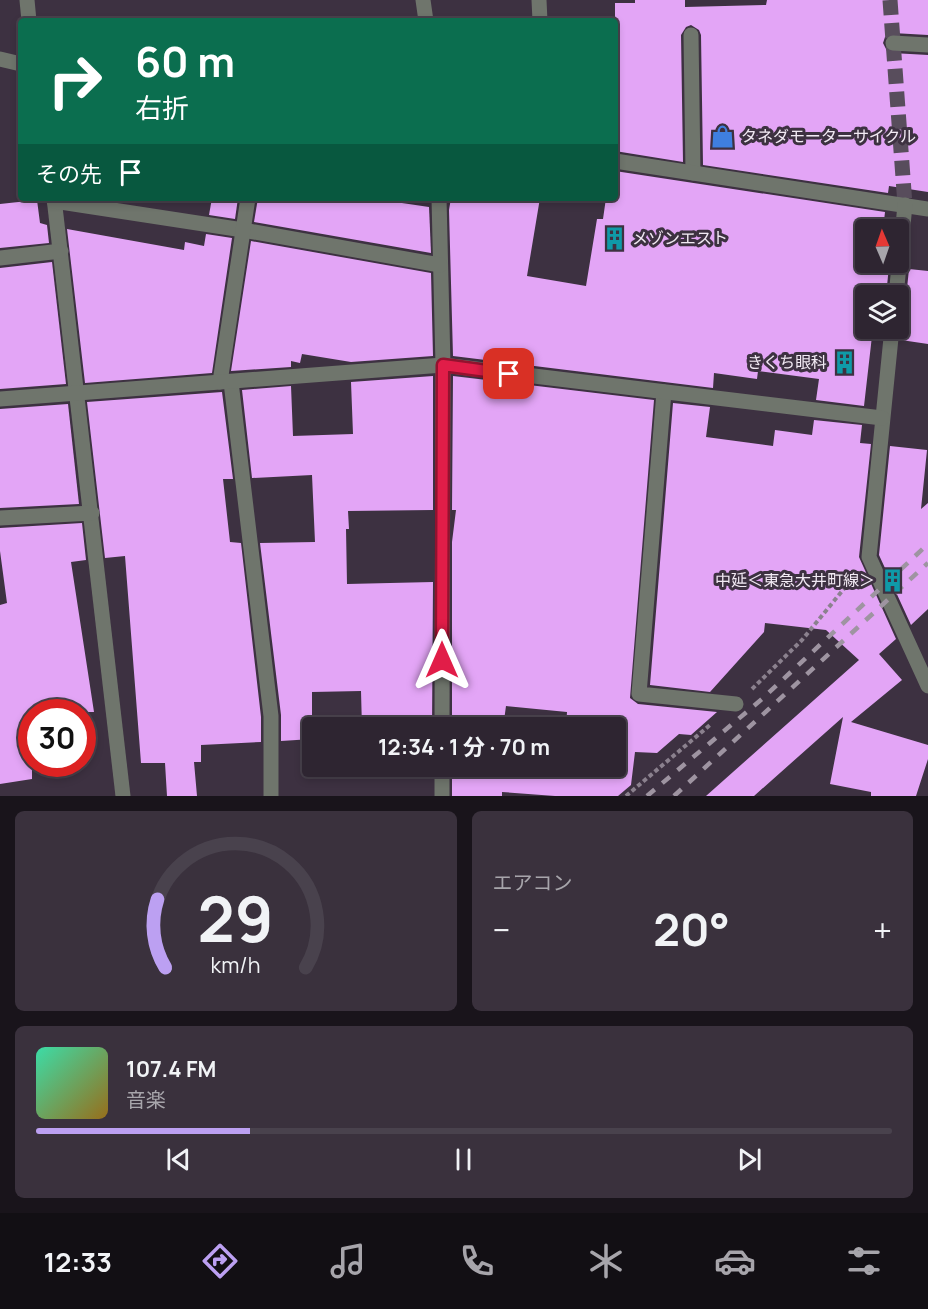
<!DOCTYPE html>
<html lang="ja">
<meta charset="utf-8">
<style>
:root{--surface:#2e2531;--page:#3a313d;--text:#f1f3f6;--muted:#a7a5ab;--line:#49424d;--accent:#bca0f2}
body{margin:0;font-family:Manrope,"Noto Sans JP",sans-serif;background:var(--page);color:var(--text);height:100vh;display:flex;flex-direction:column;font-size:22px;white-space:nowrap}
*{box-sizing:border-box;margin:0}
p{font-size:20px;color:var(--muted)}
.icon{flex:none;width:33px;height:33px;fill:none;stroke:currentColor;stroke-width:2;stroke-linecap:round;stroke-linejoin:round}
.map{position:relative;height:796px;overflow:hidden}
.panel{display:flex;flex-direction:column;gap:15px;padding:15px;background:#19141b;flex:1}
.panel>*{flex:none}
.top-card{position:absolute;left:18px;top:18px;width:600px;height:183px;border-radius:6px;box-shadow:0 3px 9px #0003,0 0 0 2px var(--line);background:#0b6e4f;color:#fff;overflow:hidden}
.needle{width:39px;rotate:358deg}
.controls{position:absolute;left:855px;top:219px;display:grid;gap:12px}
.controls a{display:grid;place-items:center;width:54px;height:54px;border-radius:6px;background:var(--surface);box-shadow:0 3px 9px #0003,0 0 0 2px var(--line);font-size:30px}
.speed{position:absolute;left:18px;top:699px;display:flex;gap:12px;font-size:30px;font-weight:700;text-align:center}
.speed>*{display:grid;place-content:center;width:78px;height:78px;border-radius:50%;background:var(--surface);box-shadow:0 3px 9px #0003,0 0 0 2px var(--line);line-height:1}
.speed .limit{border:9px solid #d22;background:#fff;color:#111}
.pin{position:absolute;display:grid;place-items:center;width:51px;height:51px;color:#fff;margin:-26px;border-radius:12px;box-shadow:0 3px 9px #0006}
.me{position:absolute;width:66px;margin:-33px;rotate:0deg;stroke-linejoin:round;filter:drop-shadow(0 0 4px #0008)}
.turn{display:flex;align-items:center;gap:21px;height:126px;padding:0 18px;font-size:27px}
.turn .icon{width:78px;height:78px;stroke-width:2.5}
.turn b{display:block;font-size:42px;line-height:51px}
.then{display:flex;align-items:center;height:57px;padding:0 18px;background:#0003;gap:12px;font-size:22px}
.big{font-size:45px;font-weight:700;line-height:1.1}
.panel .tile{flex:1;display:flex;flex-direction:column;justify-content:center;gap:9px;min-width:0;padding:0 21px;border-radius:9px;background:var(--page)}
.panel .dial{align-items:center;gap:0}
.dial svg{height:156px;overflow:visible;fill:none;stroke:var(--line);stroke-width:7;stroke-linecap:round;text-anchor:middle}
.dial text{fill:var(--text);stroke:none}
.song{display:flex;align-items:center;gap:18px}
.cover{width:72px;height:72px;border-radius:9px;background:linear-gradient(135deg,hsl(160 70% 55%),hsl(40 70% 35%))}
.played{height:6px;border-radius:3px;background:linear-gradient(90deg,var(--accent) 25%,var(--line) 25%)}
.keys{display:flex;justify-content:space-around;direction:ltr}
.heat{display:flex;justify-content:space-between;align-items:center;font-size:33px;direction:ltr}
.panel .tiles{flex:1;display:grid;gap:15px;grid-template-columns:1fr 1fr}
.tile:last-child{grid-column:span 2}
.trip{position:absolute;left:302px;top:717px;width:324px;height:60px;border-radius:6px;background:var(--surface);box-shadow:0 3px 9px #0003,0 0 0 2px var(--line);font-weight:700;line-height:60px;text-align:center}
.tab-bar{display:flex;height:96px;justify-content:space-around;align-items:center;background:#120f14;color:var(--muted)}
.tab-bar .icon{width:42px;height:42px}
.tab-bar .current{color:var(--accent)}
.tab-bar b{font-size:27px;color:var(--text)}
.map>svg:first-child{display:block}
</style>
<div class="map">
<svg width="928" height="796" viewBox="0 0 928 796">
<rect width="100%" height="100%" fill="#3d3141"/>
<g fill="#e3a5f6">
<polygon points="635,0 685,0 685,7 766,5 767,0 928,0 928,35 893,33 885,37 883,43 887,51 892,53 928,55 928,192 889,186 888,193 703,165 701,35 699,30 691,25 686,27 681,35 683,162 615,151 615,3 635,3"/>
<polygon points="615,171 885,212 883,230 866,230 866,262 889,266 886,296 866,296 866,328 882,328 881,338 872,336 864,406 816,400 819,379 758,371 757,379 714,373 713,388 453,356 449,210 451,198 540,198 527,276 586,286 597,219 603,219 606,198 615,198"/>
<polygon points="212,198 238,198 235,219 209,215"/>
<polygon points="258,198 368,198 429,207 431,253 254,222"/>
<polygon points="37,200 40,223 47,225 49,243 0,248 0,204"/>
<polygon points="67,229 184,250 185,242 204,246 206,234 232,238 212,373 85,383"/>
<polygon points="251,241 431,273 433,356 351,362 302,354 300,363 291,361 291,367 231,371"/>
<polygon points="52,262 66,384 0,389 0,268"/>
<polygon points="909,269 928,271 928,344 901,340 898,305 906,298"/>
<polygon points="433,376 433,510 348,511 349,529 346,529 347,584 433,582 432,728 362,728 361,691 312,692 312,739 281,741 281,715 260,543 315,542 312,475 252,478 242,390 291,386 293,436 353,434 351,382"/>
<polygon points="453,376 654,400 630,698 638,704 717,712 691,735 679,734 657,753 635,752 631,785 618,796 555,796 502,792 502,796 452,796 452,766 563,769 563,766 615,766 615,728 566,728 567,712 506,706 503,728 452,728 452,542 456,510 452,510"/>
<polygon points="222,392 233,479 223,479 230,542 241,543 261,717 261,742 201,745 201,762 194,762 197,796 167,796 165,763 141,763 125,556 105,558 87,402"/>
<polygon points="673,403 710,407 706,437 773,446 775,430 812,435 814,420 862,425 860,443 871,444 859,557 896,639 879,654 902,680 851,722 928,745 928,759 916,796 871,796 871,792 830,784 843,717 754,796 706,796 859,660 826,630 765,623 764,632 710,692 650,685"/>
<polygon points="68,404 79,504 0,508 0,409"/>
<polygon points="890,446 927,450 921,509 928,503 928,609 911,625 879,555"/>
<polygon points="82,523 86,560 71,562 94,712 32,712 32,779 0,784 0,605 7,603 0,551 0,528"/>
<polygon points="364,766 432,766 432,773 364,775"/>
</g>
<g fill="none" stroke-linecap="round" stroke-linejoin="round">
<polyline stroke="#584d5c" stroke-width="15" stroke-dasharray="15 8" stroke-linecap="butt" points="890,0 905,205"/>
<g stroke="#8b818e" stroke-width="4" stroke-dasharray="4.5 3" stroke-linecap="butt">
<polyline points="752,689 802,640 852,579"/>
<polyline points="626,796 710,725"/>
</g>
<g stroke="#6f756c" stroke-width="15">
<polyline points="27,0 29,21"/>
<polyline points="423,0 426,21"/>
<polyline points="539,0 540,21"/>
<polyline points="691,35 693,173"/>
<polyline points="893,43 928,45"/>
<polyline points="0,59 21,64"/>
<polyline points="615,161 928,209"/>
<polyline points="54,198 123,796"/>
<polyline points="439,198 443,365 442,728"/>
<polyline points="54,201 243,230 440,265"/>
<polyline points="0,258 61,251"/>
<polyline points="896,296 905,205"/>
<polyline points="892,328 869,557 928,686"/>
<polyline points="220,382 248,198"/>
<polyline points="231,382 271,716 271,796"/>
<polyline points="664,392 639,694 736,704"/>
<polyline points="0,399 443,365 882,418"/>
<polyline points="0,518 92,513"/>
<polyline points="442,796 442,766"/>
</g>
<g stroke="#9e94a1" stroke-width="4.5" stroke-dasharray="10 10" stroke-linecap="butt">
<polyline points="647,796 762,699 928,544"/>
<polyline points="674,796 928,563"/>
</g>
</g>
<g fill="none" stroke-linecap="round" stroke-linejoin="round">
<defs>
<polyline id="route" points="442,660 443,365 509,374"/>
</defs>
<use href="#route" stroke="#92132f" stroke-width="15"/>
<use href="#route" stroke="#e11d48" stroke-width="10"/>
</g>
<defs>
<symbol id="shop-bare" viewBox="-9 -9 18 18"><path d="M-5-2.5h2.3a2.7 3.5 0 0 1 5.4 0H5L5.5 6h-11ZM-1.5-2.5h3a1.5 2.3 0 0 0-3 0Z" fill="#3f7fe0" stroke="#3d3141" stroke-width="2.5" paint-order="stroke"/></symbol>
<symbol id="building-bare" viewBox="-9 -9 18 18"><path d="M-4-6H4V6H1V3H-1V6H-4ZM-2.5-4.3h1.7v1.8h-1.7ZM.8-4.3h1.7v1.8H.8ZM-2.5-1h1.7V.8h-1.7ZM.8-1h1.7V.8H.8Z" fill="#0f9aa8" stroke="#3d3141" stroke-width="2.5" paint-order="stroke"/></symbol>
</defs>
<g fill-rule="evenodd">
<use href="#shop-bare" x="706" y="120" width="33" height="33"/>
<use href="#building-bare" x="598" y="222" width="33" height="33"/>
<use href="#building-bare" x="828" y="346" width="33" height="33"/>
<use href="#building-bare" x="876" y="564" width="33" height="33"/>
</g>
<g text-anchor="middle" stroke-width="6" stroke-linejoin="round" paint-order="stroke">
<g font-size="16" fill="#f2eaf4" stroke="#3d3141" text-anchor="start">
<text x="741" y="142">タネダモーターサイクル</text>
<text x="632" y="244">メゾンエスト</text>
<text x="827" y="368" text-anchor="end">きくち眼科</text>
<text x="875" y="586" text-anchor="end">中延＜東急大井町線＞</text>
</g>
</g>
</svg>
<div class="controls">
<a><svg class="needle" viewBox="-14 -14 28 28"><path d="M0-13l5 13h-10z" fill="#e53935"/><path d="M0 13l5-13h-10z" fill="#a7a5ab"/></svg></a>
<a><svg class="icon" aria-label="layers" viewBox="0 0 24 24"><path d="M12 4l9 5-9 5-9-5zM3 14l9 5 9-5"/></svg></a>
</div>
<div class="speed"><div class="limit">30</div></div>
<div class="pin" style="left:509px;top:374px;background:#d93025"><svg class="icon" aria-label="arrive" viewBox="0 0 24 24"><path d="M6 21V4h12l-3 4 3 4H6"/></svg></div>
<svg class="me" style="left:442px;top:660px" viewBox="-20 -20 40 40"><path d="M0-17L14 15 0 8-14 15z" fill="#e11d48" stroke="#fff" stroke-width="4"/></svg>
<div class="trip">12:34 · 1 分 · 70 m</div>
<div class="top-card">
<div class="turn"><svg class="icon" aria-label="right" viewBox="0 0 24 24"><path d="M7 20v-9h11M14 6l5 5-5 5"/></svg><div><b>60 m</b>右折</div></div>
<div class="then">その先<svg class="icon" aria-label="arrive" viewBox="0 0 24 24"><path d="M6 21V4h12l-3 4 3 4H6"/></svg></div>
</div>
</div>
<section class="panel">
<div class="tiles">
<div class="tile dial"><svg viewBox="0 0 100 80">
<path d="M14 69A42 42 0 1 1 86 69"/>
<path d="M14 69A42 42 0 0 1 10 34" stroke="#bca0f2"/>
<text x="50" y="56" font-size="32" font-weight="700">29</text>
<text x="50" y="72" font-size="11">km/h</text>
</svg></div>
<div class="tile"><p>エアコン</p>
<div class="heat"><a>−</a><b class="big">20°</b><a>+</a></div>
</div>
<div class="tile">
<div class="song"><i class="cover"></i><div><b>107.4 FM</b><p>音楽</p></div></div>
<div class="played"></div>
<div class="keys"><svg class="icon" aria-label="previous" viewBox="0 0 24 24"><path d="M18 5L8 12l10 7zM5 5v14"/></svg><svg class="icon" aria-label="pause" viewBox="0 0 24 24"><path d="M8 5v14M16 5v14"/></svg><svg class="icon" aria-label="next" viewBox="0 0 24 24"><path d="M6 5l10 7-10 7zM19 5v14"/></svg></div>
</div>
</div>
</section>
<nav class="tab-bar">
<b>12:33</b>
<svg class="icon current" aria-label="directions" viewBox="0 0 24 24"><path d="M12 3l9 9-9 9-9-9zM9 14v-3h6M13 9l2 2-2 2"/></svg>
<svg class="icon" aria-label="music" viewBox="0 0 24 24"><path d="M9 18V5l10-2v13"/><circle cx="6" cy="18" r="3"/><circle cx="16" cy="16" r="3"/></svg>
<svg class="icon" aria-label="phone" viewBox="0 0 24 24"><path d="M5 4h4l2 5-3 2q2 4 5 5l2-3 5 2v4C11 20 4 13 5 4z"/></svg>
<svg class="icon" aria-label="climate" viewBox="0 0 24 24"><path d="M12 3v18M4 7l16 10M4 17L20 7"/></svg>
<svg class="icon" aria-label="car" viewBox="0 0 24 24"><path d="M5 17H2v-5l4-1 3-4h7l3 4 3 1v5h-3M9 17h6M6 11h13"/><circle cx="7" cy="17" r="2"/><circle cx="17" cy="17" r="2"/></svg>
<svg class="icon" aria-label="filters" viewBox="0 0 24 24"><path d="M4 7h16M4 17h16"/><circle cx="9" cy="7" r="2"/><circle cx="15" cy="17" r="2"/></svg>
</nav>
